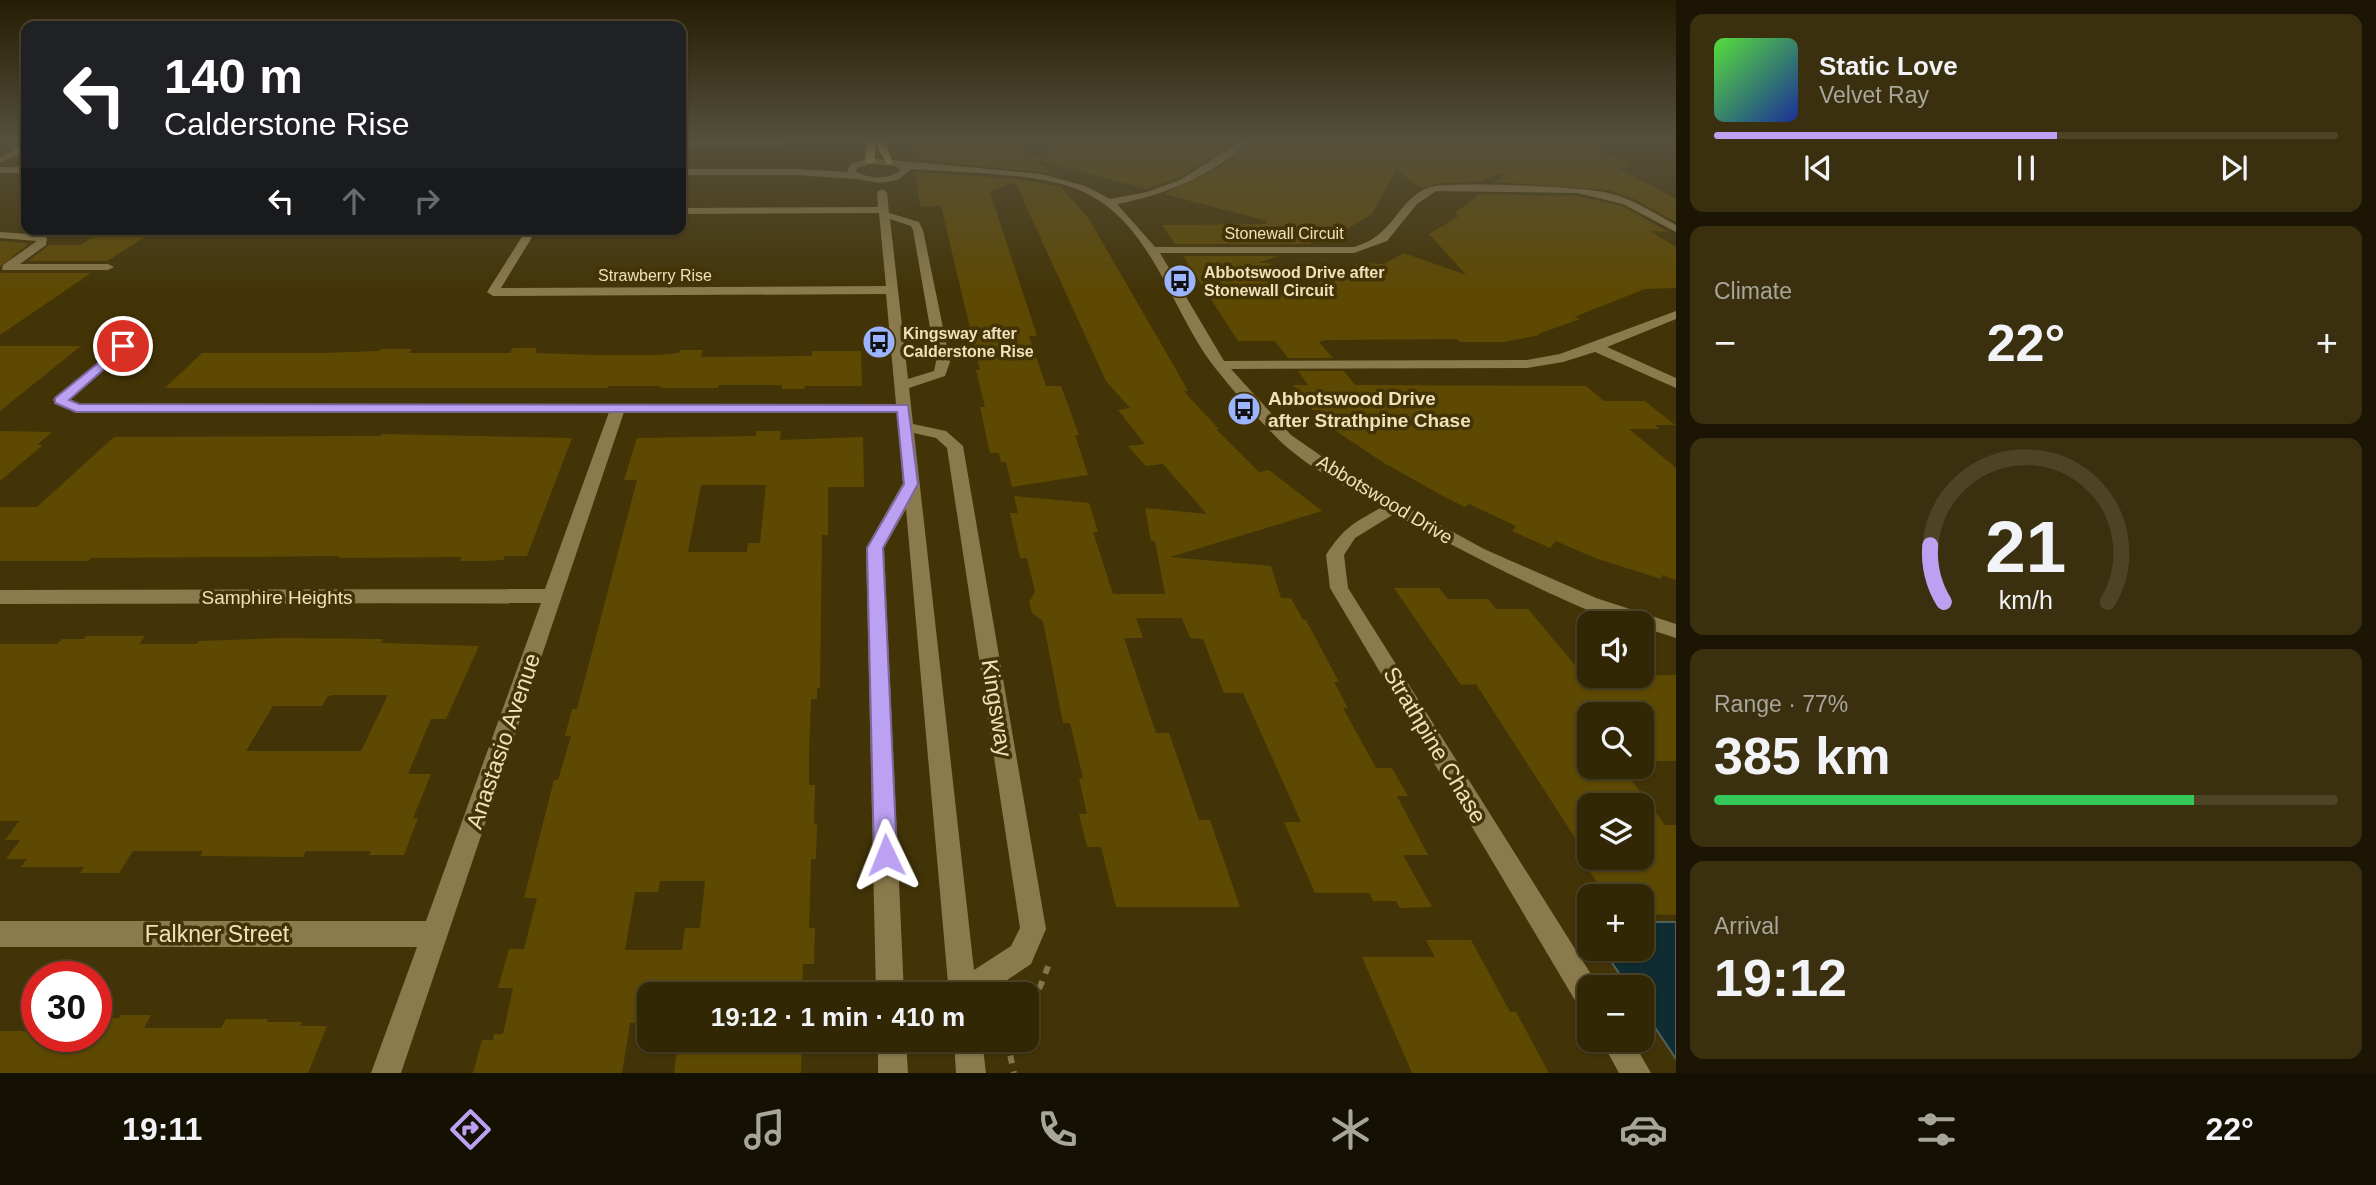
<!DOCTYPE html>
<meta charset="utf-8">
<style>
:root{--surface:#322705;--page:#3a2f0f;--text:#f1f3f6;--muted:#a8a59a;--line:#4d4427;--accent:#bca0f2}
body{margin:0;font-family:Helvetica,sans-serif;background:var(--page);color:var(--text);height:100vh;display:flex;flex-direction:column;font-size:26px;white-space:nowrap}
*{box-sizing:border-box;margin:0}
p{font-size:23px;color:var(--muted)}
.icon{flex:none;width:38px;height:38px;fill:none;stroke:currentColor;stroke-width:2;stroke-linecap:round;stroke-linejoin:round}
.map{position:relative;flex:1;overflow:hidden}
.side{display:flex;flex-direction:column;gap:14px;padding:14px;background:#1c1503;width:700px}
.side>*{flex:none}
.top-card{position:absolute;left:21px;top:21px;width:665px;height:214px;border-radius:14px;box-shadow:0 2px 5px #0004,0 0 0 2px var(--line);background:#202124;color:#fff;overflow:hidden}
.tools{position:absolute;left:1577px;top:611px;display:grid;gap:14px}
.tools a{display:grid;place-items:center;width:77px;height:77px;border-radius:14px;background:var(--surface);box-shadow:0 2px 5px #0004,0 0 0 2px var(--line);font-size:35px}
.speed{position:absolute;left:21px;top:961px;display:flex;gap:14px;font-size:35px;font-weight:700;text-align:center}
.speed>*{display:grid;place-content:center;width:91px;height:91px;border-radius:50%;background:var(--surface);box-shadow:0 2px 5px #0004,0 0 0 2px var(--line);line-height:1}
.speed .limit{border:10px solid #d22;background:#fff;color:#111}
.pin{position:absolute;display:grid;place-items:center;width:60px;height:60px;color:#fff;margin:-30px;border:4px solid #fff;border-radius:50%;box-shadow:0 2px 7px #0007}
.me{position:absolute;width:77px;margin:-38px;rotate:358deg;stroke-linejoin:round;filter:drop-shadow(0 0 5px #0008)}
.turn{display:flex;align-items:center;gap:24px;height:147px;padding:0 28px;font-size:32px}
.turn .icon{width:91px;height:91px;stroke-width:2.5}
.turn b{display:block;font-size:49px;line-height:60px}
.lanes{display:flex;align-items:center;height:66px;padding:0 28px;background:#0003;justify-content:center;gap:35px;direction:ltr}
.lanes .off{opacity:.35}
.big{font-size:52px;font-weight:600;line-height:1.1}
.side .widget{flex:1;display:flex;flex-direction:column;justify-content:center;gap:10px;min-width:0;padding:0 24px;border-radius:14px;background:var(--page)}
.side .dial{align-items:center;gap:0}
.dial svg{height:182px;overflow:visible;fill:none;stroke:var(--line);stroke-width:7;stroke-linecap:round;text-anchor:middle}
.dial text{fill:var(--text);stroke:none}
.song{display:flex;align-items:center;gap:21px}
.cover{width:84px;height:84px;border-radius:10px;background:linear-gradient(135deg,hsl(110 70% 55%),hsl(230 70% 35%))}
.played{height:7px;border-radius:4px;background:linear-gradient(90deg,var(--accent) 55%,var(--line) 55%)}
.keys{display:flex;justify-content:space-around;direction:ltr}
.heat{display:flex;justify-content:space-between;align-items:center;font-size:38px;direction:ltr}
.charge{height:10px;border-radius:5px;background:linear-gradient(90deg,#34c759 77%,var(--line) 0)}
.trip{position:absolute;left:637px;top:982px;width:402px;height:70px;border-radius:14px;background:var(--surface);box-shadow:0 2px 5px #0004,0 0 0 2px var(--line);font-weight:600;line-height:70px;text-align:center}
.dock{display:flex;height:112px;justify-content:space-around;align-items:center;background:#141002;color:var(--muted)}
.dock .icon{width:49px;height:49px}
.dock .on{color:var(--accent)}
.dock b{font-size:32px;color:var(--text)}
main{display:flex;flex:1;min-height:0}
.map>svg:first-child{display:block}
</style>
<main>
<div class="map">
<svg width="1676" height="1073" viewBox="0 0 1676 1073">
<rect width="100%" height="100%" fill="#433407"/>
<polygon fill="#0e2c31" stroke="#52625a" stroke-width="2" points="1642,922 1676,922 1676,1059 1642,1008 1642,987 1628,987 1603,949 1642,948"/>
<g fill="#5e4903" fill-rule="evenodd">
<polygon points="1062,141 1102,141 1133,146 1144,141 1237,141 1179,178 1146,189 1037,160 1049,173 913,159 910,146 1022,146 1035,158"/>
<polygon points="1252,141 1583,141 1629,164 1623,164 1629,167 1616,167 1676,199 1676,222 1636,200 1609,190 1495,182 1510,170 1479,182 1439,183 1421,188 1396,170 1372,214 1340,233 1309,244 1175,244 1162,225 1266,224 1267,221 1164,194 1222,166"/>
<polygon points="915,172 1019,179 1061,187 1089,219 1167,354 1188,391 1184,391 1188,396 1219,429 1216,429 1259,472 1269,470 1322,511 1170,557 1271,566 1281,598 1291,598 1303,620 1306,620 1339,682 1334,682 1348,708 1343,708 1376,768 1392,768 1408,796 1397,796 1428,855 1403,855 1432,907 1400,908 1396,901 1373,901 1369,893 1315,893 1284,822 1301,822 1243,693 1224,693 1203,639 1190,638 1182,618 1136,618 1143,638 1124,638 1156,733 1169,733 1199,820 1210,820 1240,907 1116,907 1101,847 1087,847 1079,814 1087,814 1079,778 1083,778 1070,723 1063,723 1043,621 1032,613 1029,602 1035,592 1027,558 1020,558 1010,513 1018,513 1014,496 1089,503 1098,532 1093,532 1113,594 1165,594 1155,541 1151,541 1145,508 1207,514 1163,464 1146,466 1128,446 1145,444 1118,410 1130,408 1106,381 1015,182 990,192 1037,336 1029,336 1046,386 1061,386 1079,435 1075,435 1088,475 1012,487 1006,462 1001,462 999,453 990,453 980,407 985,407 976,370 980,370 941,206 920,206"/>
<polygon points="1480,194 1577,196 1622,206 1669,232 1650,231 1676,247 1676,288 1645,289 1574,317 1580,319 1538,334 1540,335 1504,342 1460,342 1457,339 1325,340 1319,342 1333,358 1288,358 1275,341 1238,341 1183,256 1279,256 1258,263 1269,263 1288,298 1359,263 1384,264 1404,253 1466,275 1429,234 1459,216 1455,213"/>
<polygon points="105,229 158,229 107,261 28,261 49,245 81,245"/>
<polygon points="0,241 26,243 27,245 0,267"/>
<polygon points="0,272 2,273 91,273 0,335"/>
<polygon points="0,346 81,346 0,411"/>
<polygon points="513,348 537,348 535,353 596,355 658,355 679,353 680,350 703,350 701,357 812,356 812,351 861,351 862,386 805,386 804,389 782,389 782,385 719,385 718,388 660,388 661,386 608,386 608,388 165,388 202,353 322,353 380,351 381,349 412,349 409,353 510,353"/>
<polygon points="1298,371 1344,371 1355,385 1586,386 1604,401 1645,401 1675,425 1655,425 1660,429 1629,429 1676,468 1676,580 1662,575 1661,579 1595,558 1556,541 1550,548 1512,531 1516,526 1469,504 1465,507 1443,496 1384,463 1336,431 1321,410 1312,410 1293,385 1308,385"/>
<polygon points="0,431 52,432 37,445 43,445 0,481"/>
<path d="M 756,431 L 781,431 L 780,440 L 863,437 L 864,487 L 828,487 L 828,535 L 822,535 L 820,688 L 817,688 L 817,699 L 811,699 L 809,751 L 809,785 L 815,785 L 814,824 L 817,824 L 816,859 L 811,859 L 809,928 L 815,928 L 814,964 L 803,964 L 802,994 L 648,994 L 644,1022 L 630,1023 L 622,1073 L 473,1073 L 482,1040 L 493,1040 L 494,1034 L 503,1034 L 513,988 L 498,988 L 509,949 L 524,949 L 537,898 L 524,898 L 554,780 L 558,780 L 571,736 L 565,736 L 572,709 L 577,709 L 637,480 L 624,480 L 637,438 L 756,436 ZM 701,485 L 766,485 L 760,543 L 748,543 L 747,552 L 688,552 ZM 660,881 L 705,881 L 700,928 L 685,928 L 682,950 L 625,950 L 635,892 L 658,892 Z"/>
<polygon points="382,434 572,438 527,556 505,556 503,560 486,561 460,561 462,557 338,558 340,556 91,558 88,561 0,561 0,507 37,507 114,437 380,436"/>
<path d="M 1394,588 L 1439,588 L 1448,599 L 1488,599 L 1496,609 L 1528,609 L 1584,676 L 1676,675 L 1676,761 L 1642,761 L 1642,714 L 1589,714 L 1589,766 L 1621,766 L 1665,825 L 1676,825 L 1676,915 L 1642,914 L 1642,896 L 1606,896 L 1581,858 L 1588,858 L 1476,684 L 1461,685 ZM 1589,805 L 1642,805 L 1642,858 L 1589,858 Z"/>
<path d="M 86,636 L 145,636 L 139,644 L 197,644 L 199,641 L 281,638 L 383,639 L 381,643 L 479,646 L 446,719 L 431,719 L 408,774 L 431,774 L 413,818 L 418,818 L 404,855 L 369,855 L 371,851 L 306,851 L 303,857 L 200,856 L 203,851 L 133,851 L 119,873 L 80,873 L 84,867 L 21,867 L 27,859 L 6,859 L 20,840 L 5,840 L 19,821 L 0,821 L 0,644 L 57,644 L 62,639 L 84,639 ZM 332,695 L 388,695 L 361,751 L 246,751 L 273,706 L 322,706 L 327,697 Z"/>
<polygon points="1426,940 1471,940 1510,1012 1516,1012 1549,1073 1412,1073 1362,957 1435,957"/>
<polygon points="121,1015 151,1015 144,1028 221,1028 226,1019 268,1019 267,1022 302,1022 300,1026 327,1026 308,1073 0,1073 0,1031 37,1031 37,1036 96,1036 106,1018 119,1018"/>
<polygon points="678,1040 802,1040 801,1073 674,1073"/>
</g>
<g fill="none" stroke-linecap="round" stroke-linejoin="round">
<g stroke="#84754b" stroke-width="6" stroke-dasharray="8 8" stroke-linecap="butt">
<polyline points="1027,999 1040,987 1051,959"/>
<polyline points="1007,1040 1014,1073"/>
</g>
<g fill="#8b7a4b" fill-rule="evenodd">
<polygon points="681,141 780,141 783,143 779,146 681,146"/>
<path d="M 1241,141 L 1250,141 C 1213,175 1166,195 1117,204 L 1155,247 L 1354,247 C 1395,235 1395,203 1427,188 C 1444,180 1586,187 1608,193 C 1633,199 1654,213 1676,225 L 1676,232 L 1623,204 L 1577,193 L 1436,191 L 1417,204 L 1387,241 L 1354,253 L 1160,253 L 1224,361 L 1527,360 L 1560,354 L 1676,311 L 1676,319 L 1607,347 L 1676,378 L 1676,388 L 1595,352 L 1563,362 L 1527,368 L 1231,369 L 1291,435 L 1347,474 L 1484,549 L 1596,598 L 1676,624 L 1676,638 L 1642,627 L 1642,623 C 1610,623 1577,605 1549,593 C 1496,568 1445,542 1394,514 L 1355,538 L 1344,555 L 1348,588 L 1599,987 L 1589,987 L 1589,1011 L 1579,1007 L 1330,588 L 1326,555 C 1344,527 1354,523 1382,507 C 1347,487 1308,468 1279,440 C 1257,418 1235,393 1216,369 C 1170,311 1153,221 1079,190 C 1034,172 961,173 911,169 L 898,180 L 880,183 L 856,179 L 797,175 L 681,175 L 681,169 L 797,169 L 847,172 L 850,164 L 870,158 L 1041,174 L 1085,186 L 1110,199 L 1147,192 L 1180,180 ZM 870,164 L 895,166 L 901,170 C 888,180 871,179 856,172 L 857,168 Z"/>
<polygon points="26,144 26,150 0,163 0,157"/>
<rect x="0" y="167" width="26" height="6"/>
<path d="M 882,189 L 887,192 L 889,213 L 919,222 L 923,230 L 950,362 L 945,376 L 909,388 L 913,424 L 946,431 L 963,446 L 1046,929 L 1031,964 L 986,994 L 949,994 L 906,509 L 884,548 L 904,994 L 876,994 L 866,548 L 903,483 L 897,412 L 624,412 L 401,1073 L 371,1073 L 417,947 L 0,947 L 0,921 L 426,921 L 541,603 L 0,604 L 0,590 L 545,589 L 609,412 L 77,412 L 55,403 L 53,400 L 55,397 L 123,342 L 130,346 L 128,349 L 70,399 L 79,404 L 896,404 L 886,294 L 493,296 L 487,292 L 527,229 L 537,229 L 501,288 L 886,286 L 879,213 L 681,214 L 681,208 L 878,207 L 877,192 ZM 890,219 L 911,226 L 913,230 L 936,362 L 934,371 L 908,379 ZM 914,433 L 936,438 L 947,448 L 1020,928 L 1011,946 L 974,970 Z"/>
<polygon points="0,232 42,235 47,238 46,245 20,264 108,264 114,267 108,270 2,270 3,265 37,241 0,238"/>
<polygon points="878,1040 906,1040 908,1073 878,1073"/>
<polygon points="954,1040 982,1040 986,1073 956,1073"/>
<polygon points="1601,1040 1632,1040 1651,1073 1619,1073"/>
</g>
<g fill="#dfbb54" fill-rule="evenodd">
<polygon points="867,141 875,141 875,161 870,164 865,161"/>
<polygon points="877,141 885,141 893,164 887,164 878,149"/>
</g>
</g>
<linearGradient id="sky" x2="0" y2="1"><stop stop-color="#251d04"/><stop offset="0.48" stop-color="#55503c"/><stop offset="1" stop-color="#55503c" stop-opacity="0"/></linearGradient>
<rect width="1676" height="291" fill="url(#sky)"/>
<polygon fill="#bca0f2" stroke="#7a689d" stroke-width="2" points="123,343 129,346 127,349 69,400 79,404 908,405 918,484 883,548 897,855 893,862 886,865 878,862 874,855 867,548 904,484 897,412 76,412 55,403 55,398"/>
<defs>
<symbol id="bus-disc" viewBox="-11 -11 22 22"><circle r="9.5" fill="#9cb4fd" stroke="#433407"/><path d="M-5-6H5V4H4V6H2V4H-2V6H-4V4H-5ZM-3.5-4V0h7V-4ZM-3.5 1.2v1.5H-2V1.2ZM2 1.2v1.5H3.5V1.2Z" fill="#111"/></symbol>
</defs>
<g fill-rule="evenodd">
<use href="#bus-disc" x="1161" y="262" width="38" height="38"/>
<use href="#bus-disc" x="860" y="323" width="38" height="38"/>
<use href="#bus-disc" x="1225" y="390" width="38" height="38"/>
</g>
<g text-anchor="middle" stroke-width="7" stroke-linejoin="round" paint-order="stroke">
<g font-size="16" fill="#f0e1bb" stroke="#433407">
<text x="1284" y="239">Stonewall Circuit</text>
<text x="655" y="281">Strawberry Rise</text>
</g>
<g font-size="16" font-weight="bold" fill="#f0e1bb" stroke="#433407" text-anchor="start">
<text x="1204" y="278">Abbotswood Drive after<tspan x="1204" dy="18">Stonewall Circuit</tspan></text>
<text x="903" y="339">Kingsway after<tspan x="903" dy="18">Calderstone Rise</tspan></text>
</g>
<g font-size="19" font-weight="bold" fill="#f0e1bb" stroke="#433407" text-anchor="start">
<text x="1268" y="405">Abbotswood Drive<tspan x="1268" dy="22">after Strathpine Chase</tspan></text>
</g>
<g font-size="19" fill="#f0e1bb" stroke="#433407">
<text transform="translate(1385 499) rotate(31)" y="7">Abbotswood Drive</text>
<text x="277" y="604">Samphire Heights</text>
</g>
<g font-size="23" fill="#f0e1bb" stroke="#433407">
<text transform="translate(997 708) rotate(81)" y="8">Kingsway</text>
<text transform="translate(503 741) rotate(-71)" y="8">Anastasio Avenue</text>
<text transform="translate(1435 745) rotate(59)" y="8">Strathpine Chase</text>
<text x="217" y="942">Falkner Street</text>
</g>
</g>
</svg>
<div class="tools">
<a><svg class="icon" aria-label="sound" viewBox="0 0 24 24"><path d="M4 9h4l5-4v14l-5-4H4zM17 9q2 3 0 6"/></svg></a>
<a><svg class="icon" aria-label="search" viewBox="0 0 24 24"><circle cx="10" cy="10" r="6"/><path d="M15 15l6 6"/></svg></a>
<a><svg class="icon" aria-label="layers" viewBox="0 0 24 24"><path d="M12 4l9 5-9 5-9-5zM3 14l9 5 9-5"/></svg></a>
<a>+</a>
<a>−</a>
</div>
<div class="speed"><div class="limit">30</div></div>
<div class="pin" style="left:123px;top:346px;background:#d93025"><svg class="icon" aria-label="arrive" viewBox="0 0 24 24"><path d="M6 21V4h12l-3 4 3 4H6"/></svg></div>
<svg class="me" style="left:886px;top:855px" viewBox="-20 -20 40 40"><path d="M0-17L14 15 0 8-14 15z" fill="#bca0f2" stroke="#fff" stroke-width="4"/></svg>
<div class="trip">19:12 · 1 min · 410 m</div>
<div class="top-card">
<div class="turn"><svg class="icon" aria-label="left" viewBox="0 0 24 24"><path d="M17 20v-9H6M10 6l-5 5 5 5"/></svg><div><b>140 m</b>Calderstone Rise</div></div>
<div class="lanes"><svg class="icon" aria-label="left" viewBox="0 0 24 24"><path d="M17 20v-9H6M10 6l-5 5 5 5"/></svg><svg class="icon off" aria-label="ahead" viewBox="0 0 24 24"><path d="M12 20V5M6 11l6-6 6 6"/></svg><svg class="icon off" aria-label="right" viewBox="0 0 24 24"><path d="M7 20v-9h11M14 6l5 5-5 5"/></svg></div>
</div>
</div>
<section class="side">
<div class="widget">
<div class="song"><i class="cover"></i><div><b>Static Love</b><p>Velvet Ray</p></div></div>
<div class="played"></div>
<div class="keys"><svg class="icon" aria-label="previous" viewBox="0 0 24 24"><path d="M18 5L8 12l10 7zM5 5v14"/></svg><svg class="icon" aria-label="pause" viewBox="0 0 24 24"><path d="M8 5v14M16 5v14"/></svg><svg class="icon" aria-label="next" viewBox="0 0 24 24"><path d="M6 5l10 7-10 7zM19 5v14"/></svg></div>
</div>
<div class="widget"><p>Climate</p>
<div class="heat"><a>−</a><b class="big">22°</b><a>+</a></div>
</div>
<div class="widget dial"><svg viewBox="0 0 100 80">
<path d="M14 69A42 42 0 1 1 86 69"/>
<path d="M14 69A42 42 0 0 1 8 44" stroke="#bca0f2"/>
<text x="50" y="56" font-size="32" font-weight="700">21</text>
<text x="50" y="72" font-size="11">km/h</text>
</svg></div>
<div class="widget"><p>Range · 77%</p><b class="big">385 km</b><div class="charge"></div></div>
<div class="widget"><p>Arrival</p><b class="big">19:12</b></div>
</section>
</main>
<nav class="dock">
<b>19:11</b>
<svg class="icon on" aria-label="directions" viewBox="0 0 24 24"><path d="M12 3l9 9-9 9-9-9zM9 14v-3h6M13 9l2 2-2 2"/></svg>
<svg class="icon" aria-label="music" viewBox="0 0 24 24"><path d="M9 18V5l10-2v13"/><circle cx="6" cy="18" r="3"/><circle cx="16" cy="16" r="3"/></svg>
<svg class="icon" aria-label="phone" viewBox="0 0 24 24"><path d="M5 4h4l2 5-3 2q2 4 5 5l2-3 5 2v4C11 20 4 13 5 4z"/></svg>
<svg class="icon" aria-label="climate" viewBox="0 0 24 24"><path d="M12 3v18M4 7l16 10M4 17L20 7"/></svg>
<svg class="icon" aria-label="car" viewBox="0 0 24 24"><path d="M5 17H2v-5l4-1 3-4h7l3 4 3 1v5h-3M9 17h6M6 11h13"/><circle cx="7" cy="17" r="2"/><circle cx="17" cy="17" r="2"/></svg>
<svg class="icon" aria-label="filters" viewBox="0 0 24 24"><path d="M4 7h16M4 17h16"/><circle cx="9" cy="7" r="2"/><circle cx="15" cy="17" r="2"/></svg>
<b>22°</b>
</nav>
